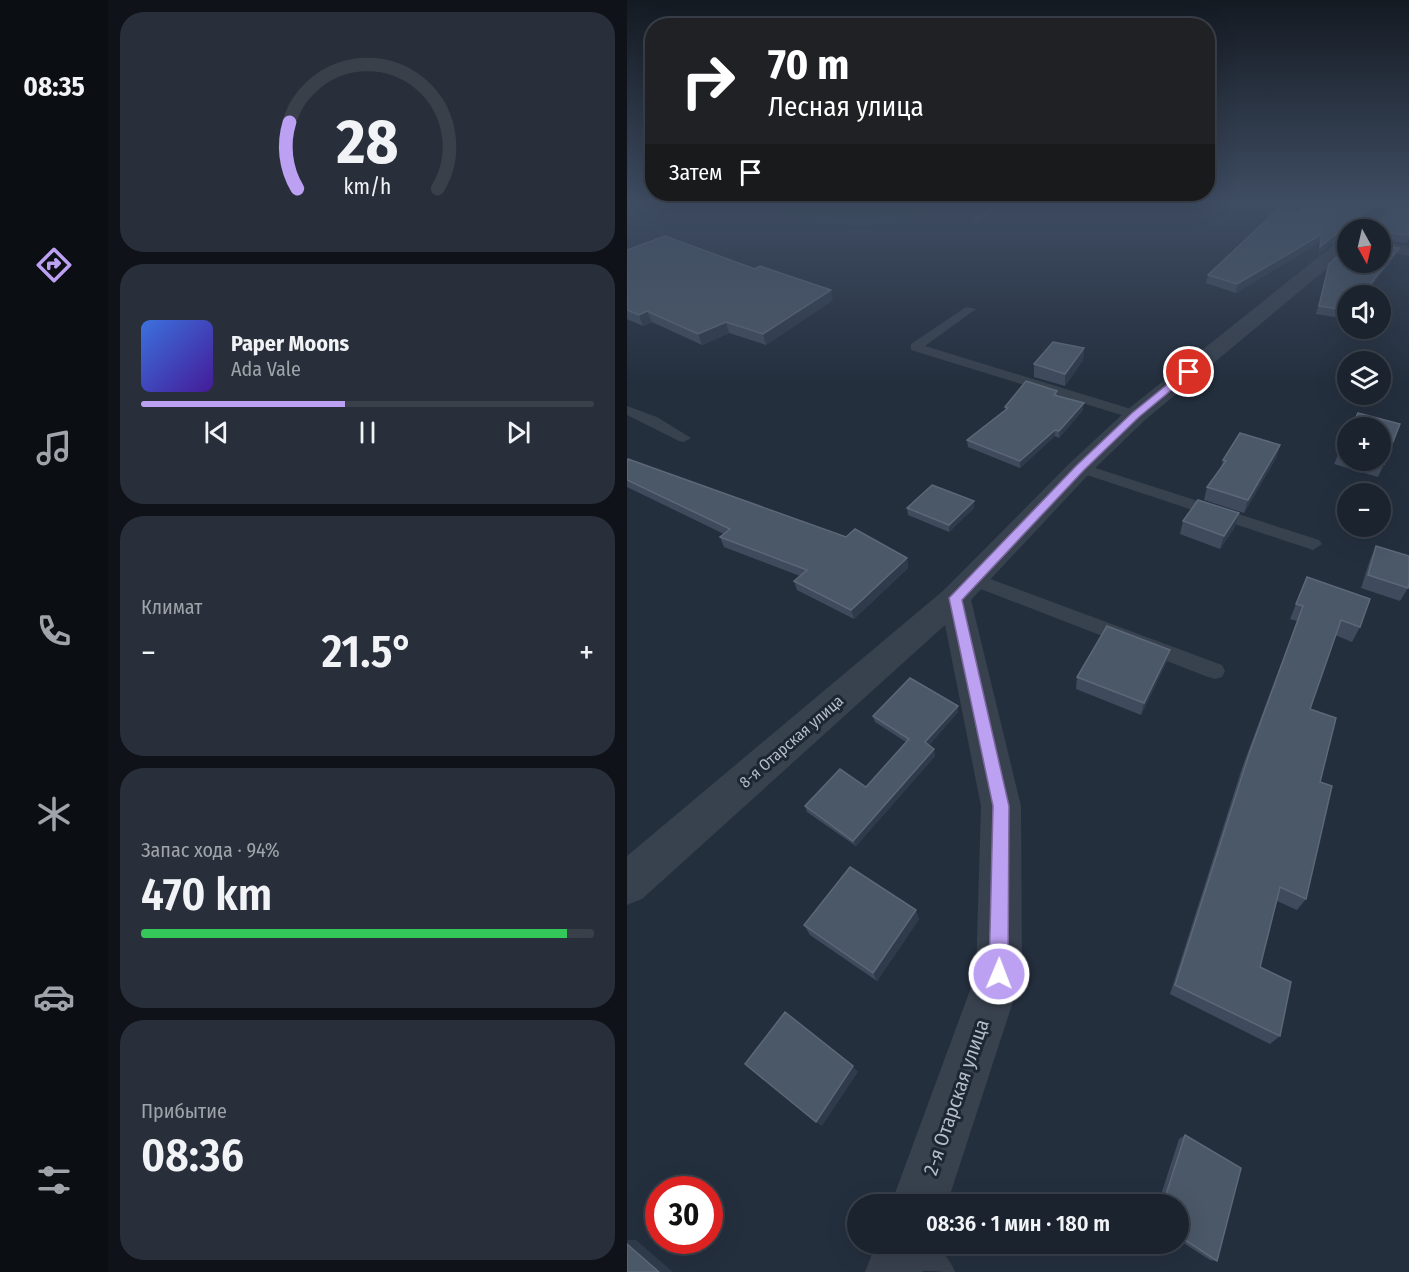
<!DOCTYPE html>
<html lang="ru">
<meta charset="utf-8">
<style>
:root{--surface:#1b232e;--page:#282f3a;--text:#f1f3f6;--muted:#a0a4aa;--line:#39404a;--accent:#bca0f2}
body{margin:0;font-family:"Fira Sans Condensed",sans-serif;background:var(--page);color:var(--text);height:100vh;display:flex;flex-direction:column;font-size:22px;white-space:nowrap}
*{box-sizing:border-box;margin:0}
p{font-size:20px;color:var(--muted)}
.icon{flex:none;width:33px;height:33px;fill:none;stroke:currentColor;stroke-width:2;stroke-linecap:round;stroke-linejoin:round}
.map{position:relative;flex:1;overflow:hidden}
.drawer{display:flex;flex-direction:column;gap:12px;padding:12px;background:#0f1319;width:519px}
.drawer>*{flex:none}
.hud{position:absolute;left:18px;top:18px;width:570px;height:183px;border-radius:24px;box-shadow:0 6px 24px #0002,0 0 0 2px var(--line);background:#202124;color:#fff;overflow:hidden}
.needle{width:39px;rotate:172deg}
.controls{position:absolute;left:710px;top:219px;display:grid;gap:12px}
.controls a{display:grid;place-items:center;width:54px;height:54px;border-radius:50%;background:var(--surface);box-shadow:0 6px 24px #0002,0 0 0 2px var(--line);font-size:30px}
.speed{position:absolute;left:18px;top:1176px;display:flex;gap:12px;font-size:30px;font-weight:700;text-align:center}
.speed>*{display:grid;place-content:center;width:78px;height:78px;border-radius:50%;background:var(--surface);box-shadow:0 6px 24px #0002,0 0 0 2px var(--line);line-height:1}
.speed .limit{border:9px solid #d22;background:#fff;color:#111}
.pin{position:absolute;display:grid;place-items:center;width:51px;height:51px;color:#fff;margin:-26px;border:3px solid #fff;border-radius:50%;box-shadow:0 2px 6px #0007}
.me{position:absolute;width:66px;margin:-33px;rotate:1deg;stroke-linejoin:round;filter:drop-shadow(0 0 4px #0008)}
.turn{display:flex;align-items:center;gap:21px;height:126px;padding:0 24px;font-size:27px}
.turn .icon{width:78px;height:78px;stroke-width:2.5}
.turn b{display:block;font-size:42px;line-height:51px}
.then{display:flex;align-items:center;height:57px;padding:0 24px;background:#0003;gap:12px;font-size:22px}
.big{font-size:45px;font-weight:600;line-height:1.1}
.drawer .tile{flex:1;display:flex;flex-direction:column;justify-content:center;gap:9px;min-width:0;padding:0 21px;border-radius:24px;background:var(--page)}
.drawer .dial{align-items:center;gap:0}
.dial svg{height:156px;overflow:visible;fill:none;stroke:var(--line);stroke-width:7;stroke-linecap:round;text-anchor:middle}
.dial text{fill:var(--text);stroke:none}
.song{display:flex;align-items:center;gap:18px}
.cover{width:72px;height:72px;border-radius:9px;background:linear-gradient(135deg,hsl(220 70% 55%),hsl(260 70% 35%))}
.played{height:6px;border-radius:3px;background:linear-gradient(90deg,var(--accent) 45%,var(--line) 45%)}
.keys{display:flex;justify-content:space-around;direction:ltr}
.heat{display:flex;justify-content:space-between;align-items:center;font-size:33px;direction:ltr}
.charge{height:9px;border-radius:4px;background:linear-gradient(90deg,#34c759 94%,var(--line) 0)}
.trip{position:absolute;left:220px;top:1194px;width:342px;height:60px;border-radius:30px;background:var(--surface);box-shadow:0 6px 24px #0002,0 0 0 2px var(--line);font-weight:600;line-height:60px;text-align:center}
main{display:flex;flex:1;min-height:0}
.tab-bar{display:flex;flex-direction:column;width:108px;justify-content:space-around;align-items:center;background:#0b0e12;color:var(--muted)}
.tab-bar .icon{width:42px;height:42px}
.tab-bar .active{color:var(--accent)}
.tab-bar b{font-size:27px;color:var(--text)}
.map>svg:first-child{display:block}
</style>
<main>
<nav class="tab-bar">
<b>08:35</b>
<svg class="icon active" aria-label="directions" viewBox="0 0 24 24"><path d="M12 3l9 9-9 9-9-9zM9 14v-3h6M13 9l2 2-2 2"/></svg>
<svg class="icon" aria-label="music" viewBox="0 0 24 24"><path d="M9 18V5l10-2v13"/><circle cx="6" cy="18" r="3"/><circle cx="16" cy="16" r="3"/></svg>
<svg class="icon" aria-label="phone" viewBox="0 0 24 24"><path d="M5 4h4l2 5-3 2q2 4 5 5l2-3 5 2v4C11 20 4 13 5 4z"/></svg>
<svg class="icon" aria-label="climate" viewBox="0 0 24 24"><path d="M12 3v18M4 7l16 10M4 17L20 7"/></svg>
<svg class="icon" aria-label="car" viewBox="0 0 24 24"><path d="M5 17H2v-5l4-1 3-4h7l3 4 3 1v5h-3M9 17h6M6 11h13"/><circle cx="7" cy="17" r="2"/><circle cx="17" cy="17" r="2"/></svg>
<svg class="icon" aria-label="filters" viewBox="0 0 24 24"><path d="M4 7h16M4 17h16"/><circle cx="9" cy="7" r="2"/><circle cx="15" cy="17" r="2"/></svg>
</nav>
<section class="drawer">
<div class="tile dial"><svg viewBox="0 0 100 80">
<path d="M14 69A42 42 0 1 1 86 69"/>
<path d="M14 69A42 42 0 0 1 10 35" stroke="#bca0f2"/>
<text x="50" y="56" font-size="32" font-weight="700">28</text>
<text x="50" y="72" font-size="11">km/h</text>
</svg></div>
<div class="tile">
<div class="song"><i class="cover"></i><div><b>Paper Moons</b><p>Ada Vale</p></div></div>
<div class="played"></div>
<div class="keys"><svg class="icon" aria-label="previous" viewBox="0 0 24 24"><path d="M18 5L8 12l10 7zM5 5v14"/></svg><svg class="icon" aria-label="pause" viewBox="0 0 24 24"><path d="M8 5v14M16 5v14"/></svg><svg class="icon" aria-label="next" viewBox="0 0 24 24"><path d="M6 5l10 7-10 7zM19 5v14"/></svg></div>
</div>
<div class="tile"><p>Климат</p>
<div class="heat"><a>−</a><b class="big">21.5°</b><a>+</a></div>
</div>
<div class="tile"><p>Запас хода · 94%</p><b class="big">470 km</b><div class="charge"></div></div>
<div class="tile"><p>Прибытие</p><b class="big">08:36</b></div>
</section>
<div class="map">
<svg width="782" height="1272" viewBox="0 0 782 1272">
<rect width="100%" height="100%" fill="#242f3e"/>
<path fill="#263c3f" d="M 119,204 L 309,204 C 267,240 167,223 119,204 Z"/>
<g fill="none" stroke-linecap="round" stroke-linejoin="round">
<g fill="#38414e" fill-rule="evenodd">
<polygon points="366,204 376,204 352,222 346,222 346,218"/>
<polygon points="339,307 349,309 298,346 514,412 516,415 514,418 504,418 284,350 284,344"/>
<polygon points="0,406 30,417 64,438 57,442 52,441 0,415"/>
<polygon points="453,463 692,540 695,544 686,550 680,548 448,471 445,468 448,465"/>
<polygon points="347,573 595,665 598,671 595,677 588,679 581,677 341,584 338,579 341,574"/>
<path d="M 264,1244 C 293,1244 316,1241 328,1272 C 301,1272 274,1272 262,1249 Z"/>
</g>
<g fill="#38414e" fill-rule="evenodd">
<polygon points="758,204 775,204 747,230 728,230"/>
<polygon points="720,238 720,252 518,420 462,474 344,600 394,806 395,974 320,1204 264,1204 349,974 354,806 318,625 15,899 0,905 0,856 317,590 444,462 500,410 714,239"/>
<polygon points="753,241 782,246 782,256 753,251"/>
<polygon points="249,1244 307,1244 296,1272 238,1272"/>
</g>
</g>
<g fill="#3f4b5c">
<polygon points="682,204 755,204 732,224 751,224 782,204 782,239 779,243 754,240 754,245 769,256 720,296 720,319 689,314 702,264 753,230 720,230 720,236 713,237 691,255 693,242 609,293 579,283 581,275 671,213"/>
<polygon points="0,250 206,300 139,345 102,333 75,345 25,322 16,326 0,319"/>
<polygon points="457,348 456,360 438,386 407,377 407,364"/>
<polygon points="430,391 430,396 456,410 432,438 428,436 393,468 341,447 340,440 378,410 378,407"/>
<polygon points="720,435 720,460 753,460 757,464 751,477 707,464"/>
<polygon points="653,445 649,458 617,513 577,500 580,487 594,468 596,460"/>
<polygon points="0,463 280,558 281,568 227,619 170,590 167,581 173,576 97,547 93,537 97,534 0,487"/>
<polygon points="280,508 347,508 322,532 281,515"/>
<polygon points="556,521 608,527 593,549 553,534"/>
<polygon points="749,546 781,588 773,601 734,588 743,560"/>
<polygon points="680,577 733,627 725,642 708,635 683,709 693,782 679,899 670,910 650,901 633,967 653,1036 643,1044 543,994 615,768 670,621 663,619"/>
<polygon points="543,650 539,663 514,715 449,689 450,677"/>
<polygon points="331,712 302,745 308,756 229,846 180,812 178,806 239,787 279,742 248,722 246,716"/>
<polygon points="292,919 250,981 183,935 177,925"/>
<polygon points="558,1135 590,1261 583,1260 552,1240 552,1204 531,1204 552,1139"/>
</g>
<g fill="#2f3b4b">
<polygon points="749,204 755,204 727,228 729,221"/>
<polygon points="722,228 722,230 720,230 720,236 713,237 691,255 693,247 715,229"/>
<polygon points="695,234 693,242 609,293 610,284"/>
<polygon points="772,248 769,256 737,296 734,296"/>
<polygon points="204,290 206,300 139,345 136,334"/>
<polygon points="20,311 25,322 16,326 12,315"/>
<polygon points="99,322 102,333 75,345 71,334"/>
<polygon points="457,348 456,360 438,386 438,374"/>
<polygon points="457,403 456,410 432,438 432,431"/>
<polygon points="428,430 428,436 393,468 393,461"/>
<polygon points="653,445 649,458 617,513 621,500"/>
<polygon points="347,501 347,508 322,532 322,525"/>
<polygon points="612,513 608,527 593,549 597,536"/>
<polygon points="280,558 281,568 227,619 224,610"/>
<polygon points="543,650 539,663 514,715 517,703"/>
<polygon points="331,706 331,712 299,748 298,742"/>
<polygon points="307,749 308,756 229,846 226,841"/>
<polygon points="289,910 292,919 250,981 246,973"/>
<polygon points="226,1066 231,1072 195,1126 189,1122"/>
<polygon points="0,1240 9,1240 46,1272 32,1272 0,1244"/>
</g>
<g fill="#4b5868" stroke="#5c6777" stroke-width="1.5">
<polygon points="682,204 749,204 729,221 729,224 751,224 774,204 782,204 782,235 754,232 754,245 772,248 734,296 720,296 720,310 692,306 702,264 720,248 720,262 753,262 753,230 724,230 722,228 715,229 693,247 695,234 610,284 581,275 651,209 671,213"/>
<polygon points="38,236 128,269 133,266 204,290 136,334 99,322 71,334 20,311 12,315 0,310 0,250"/>
<polygon points="426,342 457,348 438,374 407,364"/>
<polygon points="399,381 430,391 427,395 457,403 432,431 428,430 393,461 340,440 381,408 378,407"/>
<polygon points="731,413 773,424 757,464 746,460 753,460 753,428 724,428"/>
<polygon points="613,433 653,445 621,500 580,487 599,461 596,460"/>
<polygon points="720,435 720,453 713,451"/>
<polygon points="1,459 219,537 228,529 280,558 224,610 167,581 180,570 93,537 103,529 0,480 0,463"/>
<polygon points="305,485 347,501 322,525 280,508"/>
<polygon points="571,500 612,513 597,536 556,521"/>
<polygon points="749,546 782,556 782,583 781,588 741,575"/>
<polygon points="680,577 743,599 733,627 714,620 683,709 709,718 693,782 705,786 679,899 653,887 633,967 664,982 653,1036 548,985 622,754 676,606 669,604"/>
<polygon points="480,626 543,650 517,703 450,677"/>
<polygon points="283,678 331,706 298,742 307,749 226,841 178,806 213,769 239,787 282,739 246,716"/>
<polygon points="223,867 289,910 246,973 177,925"/>
<polygon points="158,1012 226,1066 189,1122 118,1064"/>
<polygon points="558,1135 614,1168 590,1261 552,1236 552,1204 536,1204"/>
<polygon points="0,1244 32,1272 0,1272"/>
</g>
<linearGradient id="sky" x2="0" y2="1"><stop stop-color="#141a22"/><stop offset="0.53" stop-color="#3f4d63"/><stop offset="1" stop-color="#3f4d63" stop-opacity="0"/></linearGradient>
<rect width="782" height="382" fill="url(#sky)"/>
<polygon fill="#bca0f2" stroke="#7a689d" stroke-width="1.5" points="558,370 566,372 512,417 457,470 335,600 382,806 381,974 379,981 372,984 365,981 362,974 366,806 322,598 449,466 505,413"/>
<g text-anchor="middle" stroke-width="6" stroke-linejoin="round" paint-order="stroke">
<g font-size="16" fill="#b4bcc9" stroke="#1d2633">
<text transform="translate(164 741) rotate(-41)" y="6">8-я Отарская улица</text>
</g>
<g font-size="20" fill="#b4bcc9" stroke="#1d2633">
<text transform="translate(329 1097) rotate(-71)" y="7">2-я Отарская улица</text>
</g>
</g>
</svg>
<div class="controls">
<a><svg class="needle" viewBox="-14 -14 28 28"><path d="M0-13l5 13h-10z" fill="#e53935"/><path d="M0 13l5-13h-10z" fill="#a0a4aa"/></svg></a>
<a><svg class="icon" aria-label="sound" viewBox="0 0 24 24"><path d="M4 9h4l5-4v14l-5-4H4zM17 9q2 3 0 6"/></svg></a>
<a><svg class="icon" aria-label="layers" viewBox="0 0 24 24"><path d="M12 4l9 5-9 5-9-5zM3 14l9 5 9-5"/></svg></a>
<a>+</a>
<a>−</a>
</div>
<div class="speed"><div class="limit">30</div></div>
<div class="pin" style="left:562px;top:372px;background:#d93025"><svg class="icon" aria-label="arrive" viewBox="0 0 24 24"><path d="M6 21V4h12l-3 4 3 4H6"/></svg></div>
<svg class="me" style="left:372px;top:974px" viewBox="-20 -20 40 40"><circle r="17" fill="#bca0f2" stroke="#fff" stroke-width="3"/><path d="M0-11L8 9 0 5-8 9z" fill="#fff"/></svg>
<div class="trip">08:36 · 1 мин · 180 m</div>
<div class="hud">
<div class="turn"><svg class="icon" aria-label="right" viewBox="0 0 24 24"><path d="M7 20v-9h11M14 6l5 5-5 5"/></svg><div><b>70 m</b>Лесная улица</div></div>
<div class="then">Затем<svg class="icon" aria-label="arrive" viewBox="0 0 24 24"><path d="M6 21V4h12l-3 4 3 4H6"/></svg></div>
</div>
</div>
</main>
